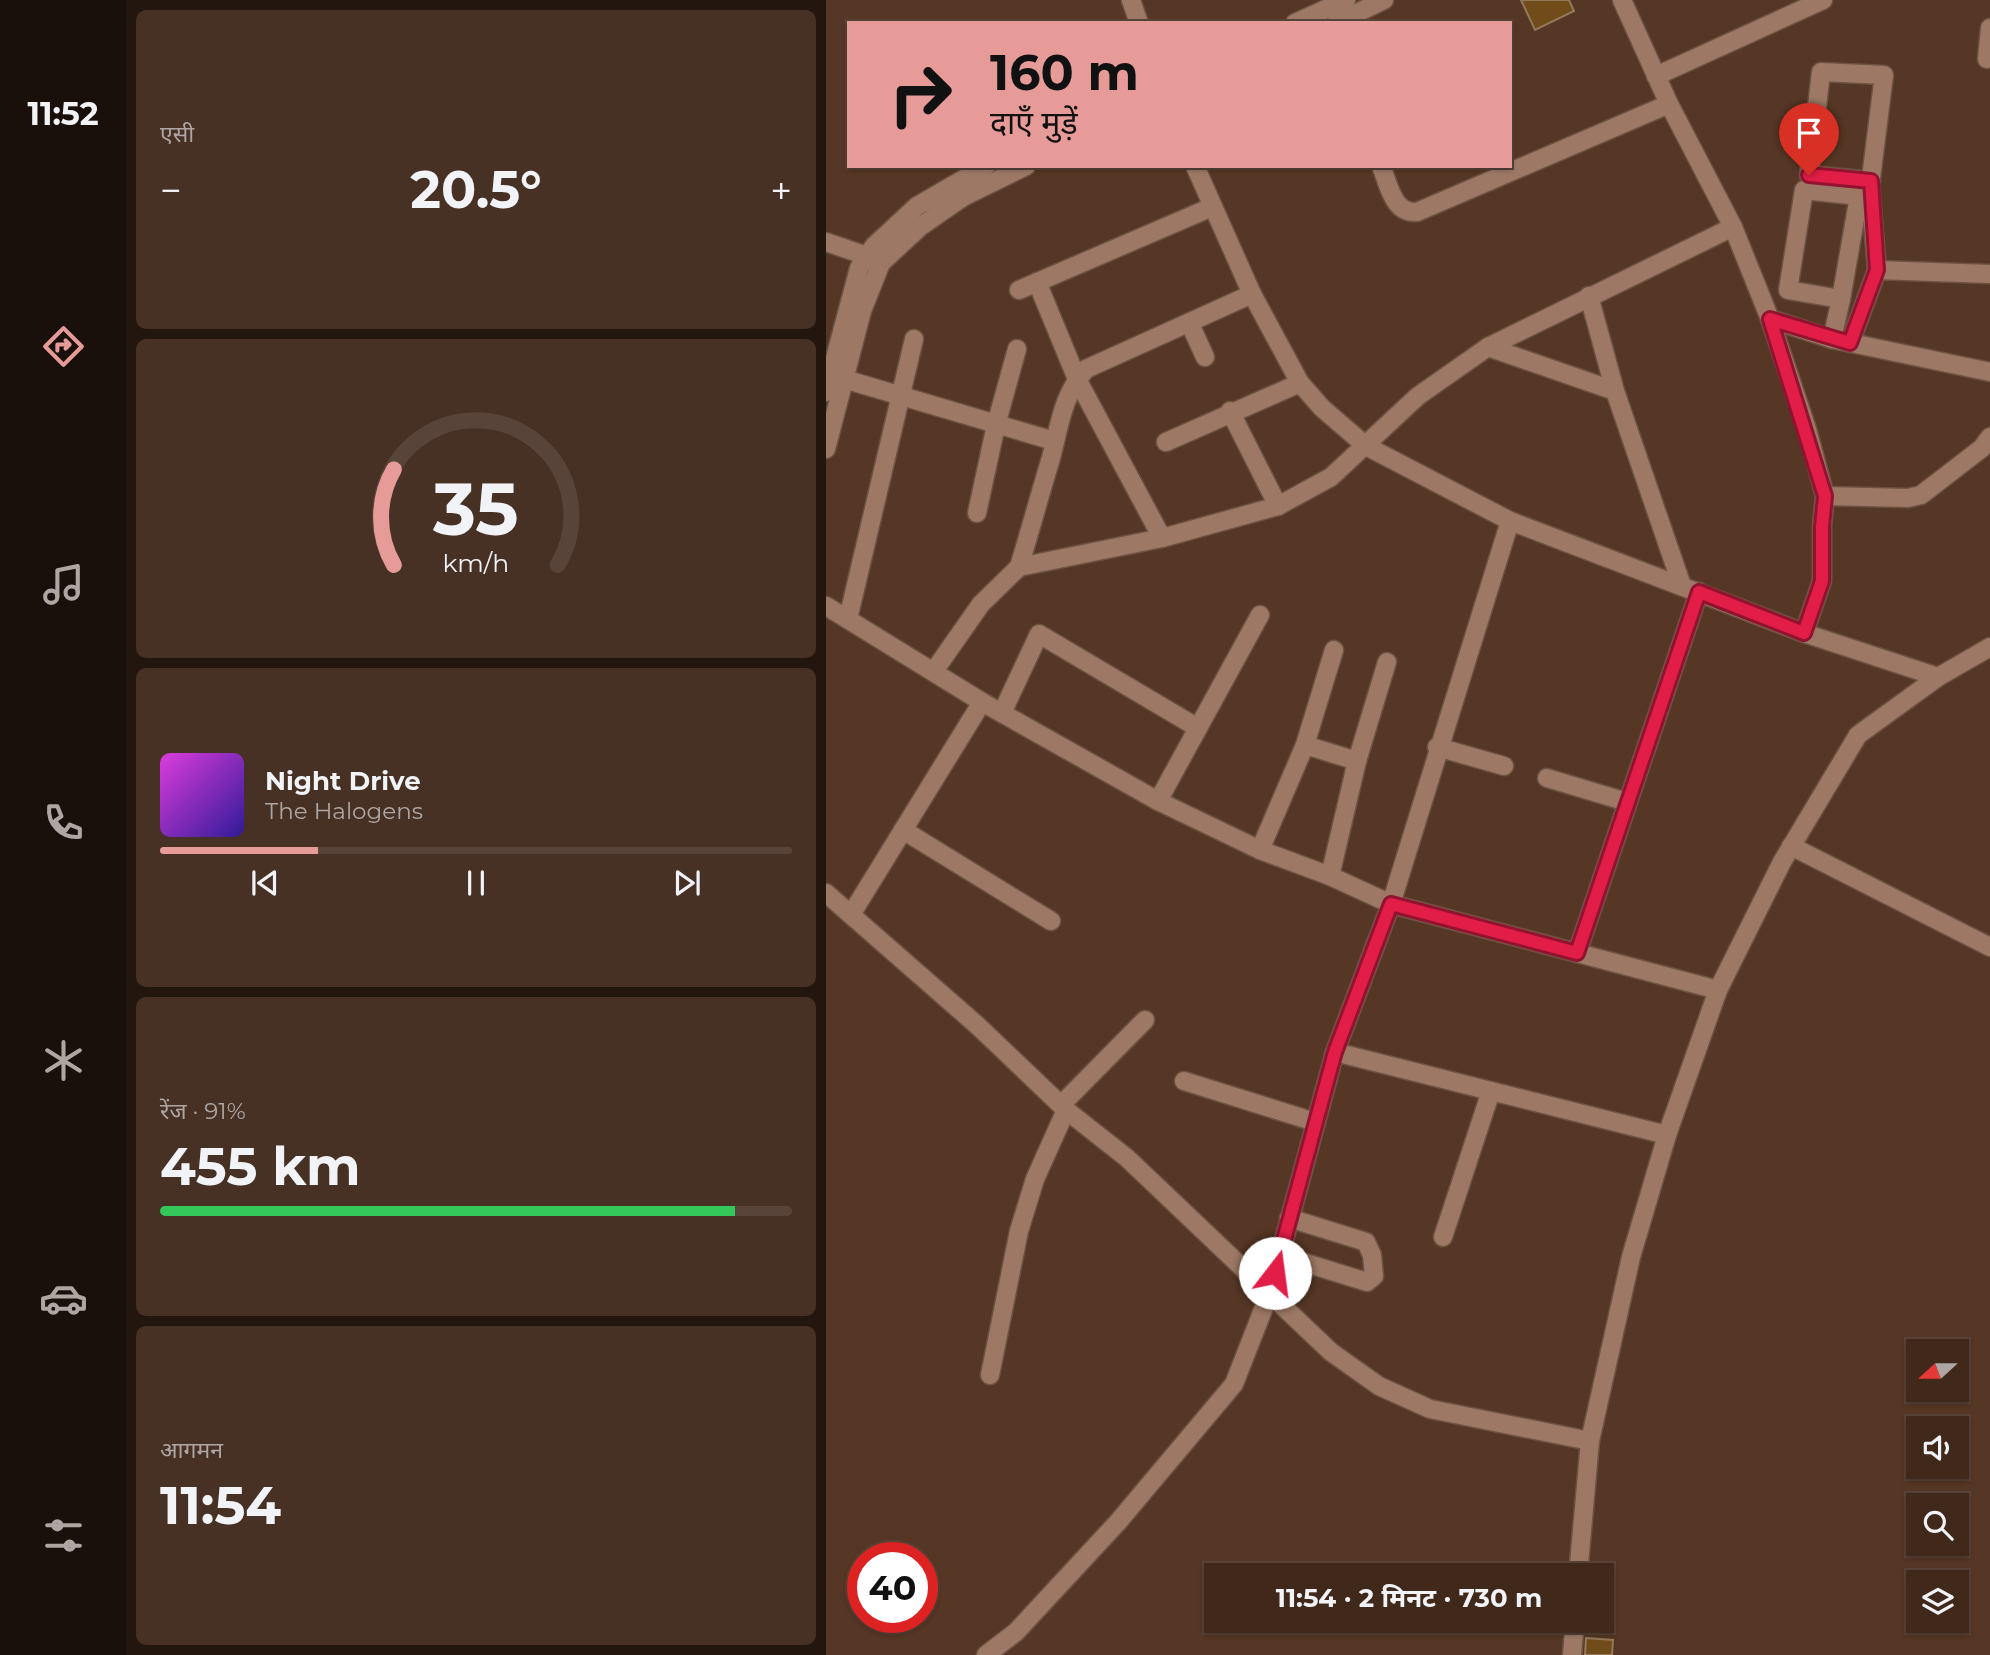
<!DOCTYPE html>
<html lang="hi">
<meta charset="utf-8">
<style>
:root{--surface:#40281b;--page:#473024;--text:#f1f3f6;--muted:#aea6a3;--line:#59443a;--accent:#e69b98}
body{margin:0;font-family:Montserrat,"Noto Sans Devanagari",sans-serif;background:var(--page);color:var(--text);height:100vh;display:flex;flex-direction:column;font-size:26px;white-space:nowrap}
*{box-sizing:border-box;margin:0}
p{font-size:23px;color:var(--muted)}
.icon{flex:none;width:38px;height:38px;fill:none;stroke:currentColor;stroke-width:2;stroke-linecap:round;stroke-linejoin:round}
.map{position:relative;flex:1;overflow:hidden}
.drawer{display:flex;flex-direction:column;gap:10px;padding:10px;background:#23160f;width:700px}
.drawer>*{flex:none}
.hud{position:absolute;left:21px;top:21px;width:665px;height:147px;border-radius:0px;box-shadow:0 2px 5px #0004,0 0 0 2px var(--line);background:#e69b98;color:#111;overflow:hidden}
.needle{width:46px;rotate:249deg}
.buttons{position:absolute;left:1080px;top:1339px;display:grid;gap:14px}
.buttons a{display:grid;place-items:center;width:63px;height:63px;border-radius:0px;background:var(--surface);box-shadow:0 2px 5px #0004,0 0 0 2px var(--line);font-size:35px}
.speed{position:absolute;left:21px;top:1542px;display:flex;gap:14px;font-size:35px;font-weight:700;text-align:center}
.speed>*{display:grid;place-content:center;width:91px;height:91px;border-radius:50%;background:var(--surface);box-shadow:0 2px 5px #0004,0 0 0 2px var(--line);line-height:1}
.speed .limit{border:10px solid #d22;background:#fff;color:#111}
.pin{position:absolute;display:grid;place-items:center;width:60px;height:60px;color:#fff;margin:-72px -30px;border-radius:50% 50% 50% 0;rotate:-45deg;box-shadow:0 0 7px #0007}
.pin .icon{rotate:45deg}
.me{position:absolute;width:77px;margin:-38px;rotate:15deg;stroke-linejoin:round;filter:drop-shadow(0 0 5px #0008)}
.turn{display:flex;align-items:center;gap:24px;height:147px;padding:0 28px;font-size:32px}
.turn .icon{width:91px;height:91px;stroke-width:2.5}
.turn b{display:block;font-size:49px;line-height:60px}
.big{font-size:52px;font-weight:700;line-height:1.1}
.drawer .tile{flex:1;display:flex;flex-direction:column;justify-content:center;gap:10px;min-width:0;padding:0 24px;border-radius:10px;background:var(--page)}
.drawer .dial{align-items:center;gap:0}
.dial svg{height:182px;overflow:visible;fill:none;stroke:var(--line);stroke-width:7;stroke-linecap:round;text-anchor:middle}
.dial text{fill:var(--text);stroke:none}
.song{display:flex;align-items:center;gap:21px}
.cover{width:84px;height:84px;border-radius:10px;background:linear-gradient(135deg,hsl(300 70% 55%),hsl(250 70% 35%))}
.played{height:7px;border-radius:4px;background:linear-gradient(90deg,var(--accent) 25%,var(--line) 25%)}
.keys{display:flex;justify-content:space-around;direction:ltr}
.heat{display:flex;justify-content:space-between;align-items:center;font-size:38px;direction:ltr}
.charge{height:10px;border-radius:5px;background:linear-gradient(90deg,#34c759 91%,var(--line) 0)}
.trip{position:absolute;left:378px;top:1563px;width:410px;height:70px;border-radius:0px;background:var(--surface);box-shadow:0 2px 5px #0004,0 0 0 2px var(--line);font-weight:700;line-height:70px;text-align:center}
main{display:flex;flex:1;min-height:0}
.tabs{display:flex;flex-direction:column;width:126px;justify-content:space-around;align-items:center;background:#1a100b;color:var(--muted)}
.tabs .icon{width:49px;height:49px}
.tabs .on{color:var(--accent)}
.tabs b{font-size:32px;color:var(--text)}
.map>svg:first-child{display:block}
</style>
<main>
<nav class="tabs">
<b>11:52</b>
<svg class="icon on" aria-label="directions" viewBox="0 0 24 24"><path d="M12 3l9 9-9 9-9-9zM9 14v-3h6M13 9l2 2-2 2"/></svg>
<svg class="icon" aria-label="music" viewBox="0 0 24 24"><path d="M9 18V5l10-2v13"/><circle cx="6" cy="18" r="3"/><circle cx="16" cy="16" r="3"/></svg>
<svg class="icon" aria-label="phone" viewBox="0 0 24 24"><path d="M5 4h4l2 5-3 2q2 4 5 5l2-3 5 2v4C11 20 4 13 5 4z"/></svg>
<svg class="icon" aria-label="climate" viewBox="0 0 24 24"><path d="M12 3v18M4 7l16 10M4 17L20 7"/></svg>
<svg class="icon" aria-label="car" viewBox="0 0 24 24"><path d="M5 17H2v-5l4-1 3-4h7l3 4 3 1v5h-3M9 17h6M6 11h13"/><circle cx="7" cy="17" r="2"/><circle cx="17" cy="17" r="2"/></svg>
<svg class="icon" aria-label="filters" viewBox="0 0 24 24"><path d="M4 7h16M4 17h16"/><circle cx="9" cy="7" r="2"/><circle cx="15" cy="17" r="2"/></svg>
</nav>
<section class="drawer">
<div class="tile"><p>एसी</p>
<div class="heat"><a>−</a><b class="big">20.5°</b><a>+</a></div>
</div>
<div class="tile dial"><svg viewBox="0 0 100 80">
<path d="M14 69A42 42 0 1 1 86 69"/>
<path d="M14 69A42 42 0 0 1 14 27" stroke="#e69b98"/>
<text x="50" y="56" font-size="32" font-weight="700">35</text>
<text x="50" y="72" font-size="11">km/h</text>
</svg></div>
<div class="tile">
<div class="song"><i class="cover"></i><div><b>Night Drive</b><p>The Halogens</p></div></div>
<div class="played"></div>
<div class="keys"><svg class="icon" aria-label="previous" viewBox="0 0 24 24"><path d="M18 5L8 12l10 7zM5 5v14"/></svg><svg class="icon" aria-label="pause" viewBox="0 0 24 24"><path d="M8 5v14M16 5v14"/></svg><svg class="icon" aria-label="next" viewBox="0 0 24 24"><path d="M6 5l10 7-10 7zM19 5v14"/></svg></div>
</div>
<div class="tile"><p>रेंज · 91%</p><b class="big">455 km</b><div class="charge"></div></div>
<div class="tile"><p>आगमन</p><b class="big">11:54</b></div>
</section>
<div class="map">
<svg width="1164" height="1655" viewBox="0 0 1164 1655">
<rect width="100%" height="100%" fill="#563624"/>
<g fill="#714c1b" stroke="#93785a" stroke-width="2">
<polygon points="695,0 743,0 748,11 709,30"/>
<polygon points="760,1638 787,1640 786,1655 759,1655"/>
</g>
<g fill="none" stroke-linecap="round" stroke-linejoin="round">
<defs>
<g id="minor">
<polyline points="305,0 313,23"/>
<polyline points="796,0 843,104 907,227 944,319 981,429 999,496 996,526 996,581 978,633"/>
<polyline points="469,23 520,0"/>
<polyline points="510,23 558,0"/>
<polyline points="1161,59 1164,28"/>
<polyline points="830,76 997,0"/>
<polyline points="369,166 426,294 474,383 496,408 540,446 684,521 978,633 1112,677"/>
<path d="M 555,166 C 563,185 567,214 591,212 L 843,104"/>
<polyline points="1045,181 983,175 995,72 1058,75 1044,186 1051,270"/>
<polygon points="978,190 1033,196 1015,299 962,290"/>
<polyline points="0,242 41,256"/>
<polyline points="211,282 251,379 336,538"/>
<polyline points="193,290 386,207"/>
<polyline points="763,296 789,391 856,586"/>
<polyline points="944,319 1006,339 1164,372"/>
<polyline points="364,324 379,357"/>
<polyline points="1006,339 1015,299"/>
<polyline points="1024,343 1051,270 1164,274"/>
<polyline points="662,347 789,391"/>
<polyline points="18,379 228,441"/>
<polyline points="0,392 33,268 48,246 91,206 160,166"/>
<polyline points="404,411 452,506"/>
<polyline points="340,442 474,383"/>
<polyline points="0,449 36,311 55,263 95,226 137,197 200,166"/>
<polyline points="999,496 1082,498 1095,495 1156,448 1164,437"/>
<polyline points="151,513 170,425 191,349"/>
<path d="M 193,567 C 204,531 214,494 225,458 C 234,424 236,396 260,369 L 426,294"/>
<polyline points="0,606 156,702 332,801 434,850 504,876 565,904 892,990"/>
<polyline points="22,619 88,339"/>
<polyline points="108,671 155,604 193,567 336,538 452,506 505,477 592,396 662,347 907,227"/>
<polyline points="176,713 213,634 372,728"/>
<polyline points="479,745 531,761"/>
<polyline points="611,747 678,766"/>
<polyline points="721,778 801,802"/>
<polyline points="332,801 434,615"/>
<polyline points="77,830 225,921"/>
<polyline points="965,846 1164,947"/>
<polyline points="434,850 479,745 508,650"/>
<polyline points="504,876 531,761 561,662"/>
<polyline points="0,893 152,1026 240,1110 301,1158 505,1352 553,1386 604,1409 764,1441"/>
<polyline points="26,913 156,702"/>
<polyline points="751,953 873,592"/>
<polyline points="509,1052 841,1135"/>
<polyline points="358,1081 489,1122"/>
<polyline points="235,1105 319,1020"/>
<polyline points="617,1237 665,1091"/>
<polyline points="454,1255 541,1282 548,1276 546,1255 540,1242 463,1218"/>
<polyline points="164,1375 193,1231 209,1179 240,1110"/>
<polyline points="752,1575 764,1441 805,1257 841,1135 892,990 956,862 1032,735 1112,677 1164,647"/>
<polyline points="160,1655 190,1632 292,1522 408,1384 444,1292 509,1052 565,904 684,521"/>
<polyline points="746,1655 749,1620"/>
</g>
</defs>
<use href="#minor" stroke="#6d5242" stroke-width="21"/>
<use href="#minor" stroke="#9d7965" stroke-width="18"/>
</g>
<g fill="none" stroke-linecap="round" stroke-linejoin="round">
<defs>
<polyline id="route" points="449,1273 509,1052 565,904 751,953 873,592 978,633 996,581 996,526 999,496 944,319 1024,343 1051,270 1045,181 983,175"/>
</defs>
<use href="#route" stroke="#92132f" stroke-width="18"/>
<use href="#route" stroke="#e11d48" stroke-width="12"/>
</g>
</svg>
<div class="buttons">
<a><svg class="needle" viewBox="-14 -14 28 28"><path d="M0-13l5 13h-10z" fill="#e53935"/><path d="M0 13l5-13h-10z" fill="#aea6a3"/></svg></a>
<a><svg class="icon" aria-label="sound" viewBox="0 0 24 24"><path d="M4 9h4l5-4v14l-5-4H4zM17 9q2 3 0 6"/></svg></a>
<a><svg class="icon" aria-label="search" viewBox="0 0 24 24"><circle cx="10" cy="10" r="6"/><path d="M15 15l6 6"/></svg></a>
<a><svg class="icon" aria-label="layers" viewBox="0 0 24 24"><path d="M12 4l9 5-9 5-9-5zM3 14l9 5 9-5"/></svg></a>
</div>
<div class="speed"><div class="limit">40</div></div>
<div class="pin" style="left:983px;top:175px;background:#d93025"><svg class="icon" aria-label="arrive" viewBox="0 0 24 24"><path d="M6 21V4h12l-3 4 3 4H6"/></svg></div>
<svg class="me" style="left:449px;top:1273px" viewBox="-20 -20 40 40"><circle r="19" fill="#fff"/><path d="M0-13L10 11 0 6-10 11z" fill="#e11d48"/></svg>
<div class="trip">11:54 · 2 मिनट · 730 m</div>
<div class="hud">
<div class="turn"><svg class="icon" aria-label="right" viewBox="0 0 24 24"><path d="M7 20v-9h11M14 6l5 5-5 5"/></svg><div><b>160 m</b>दाएँ मुड़ें</div></div>
</div>
</div>
</main>
